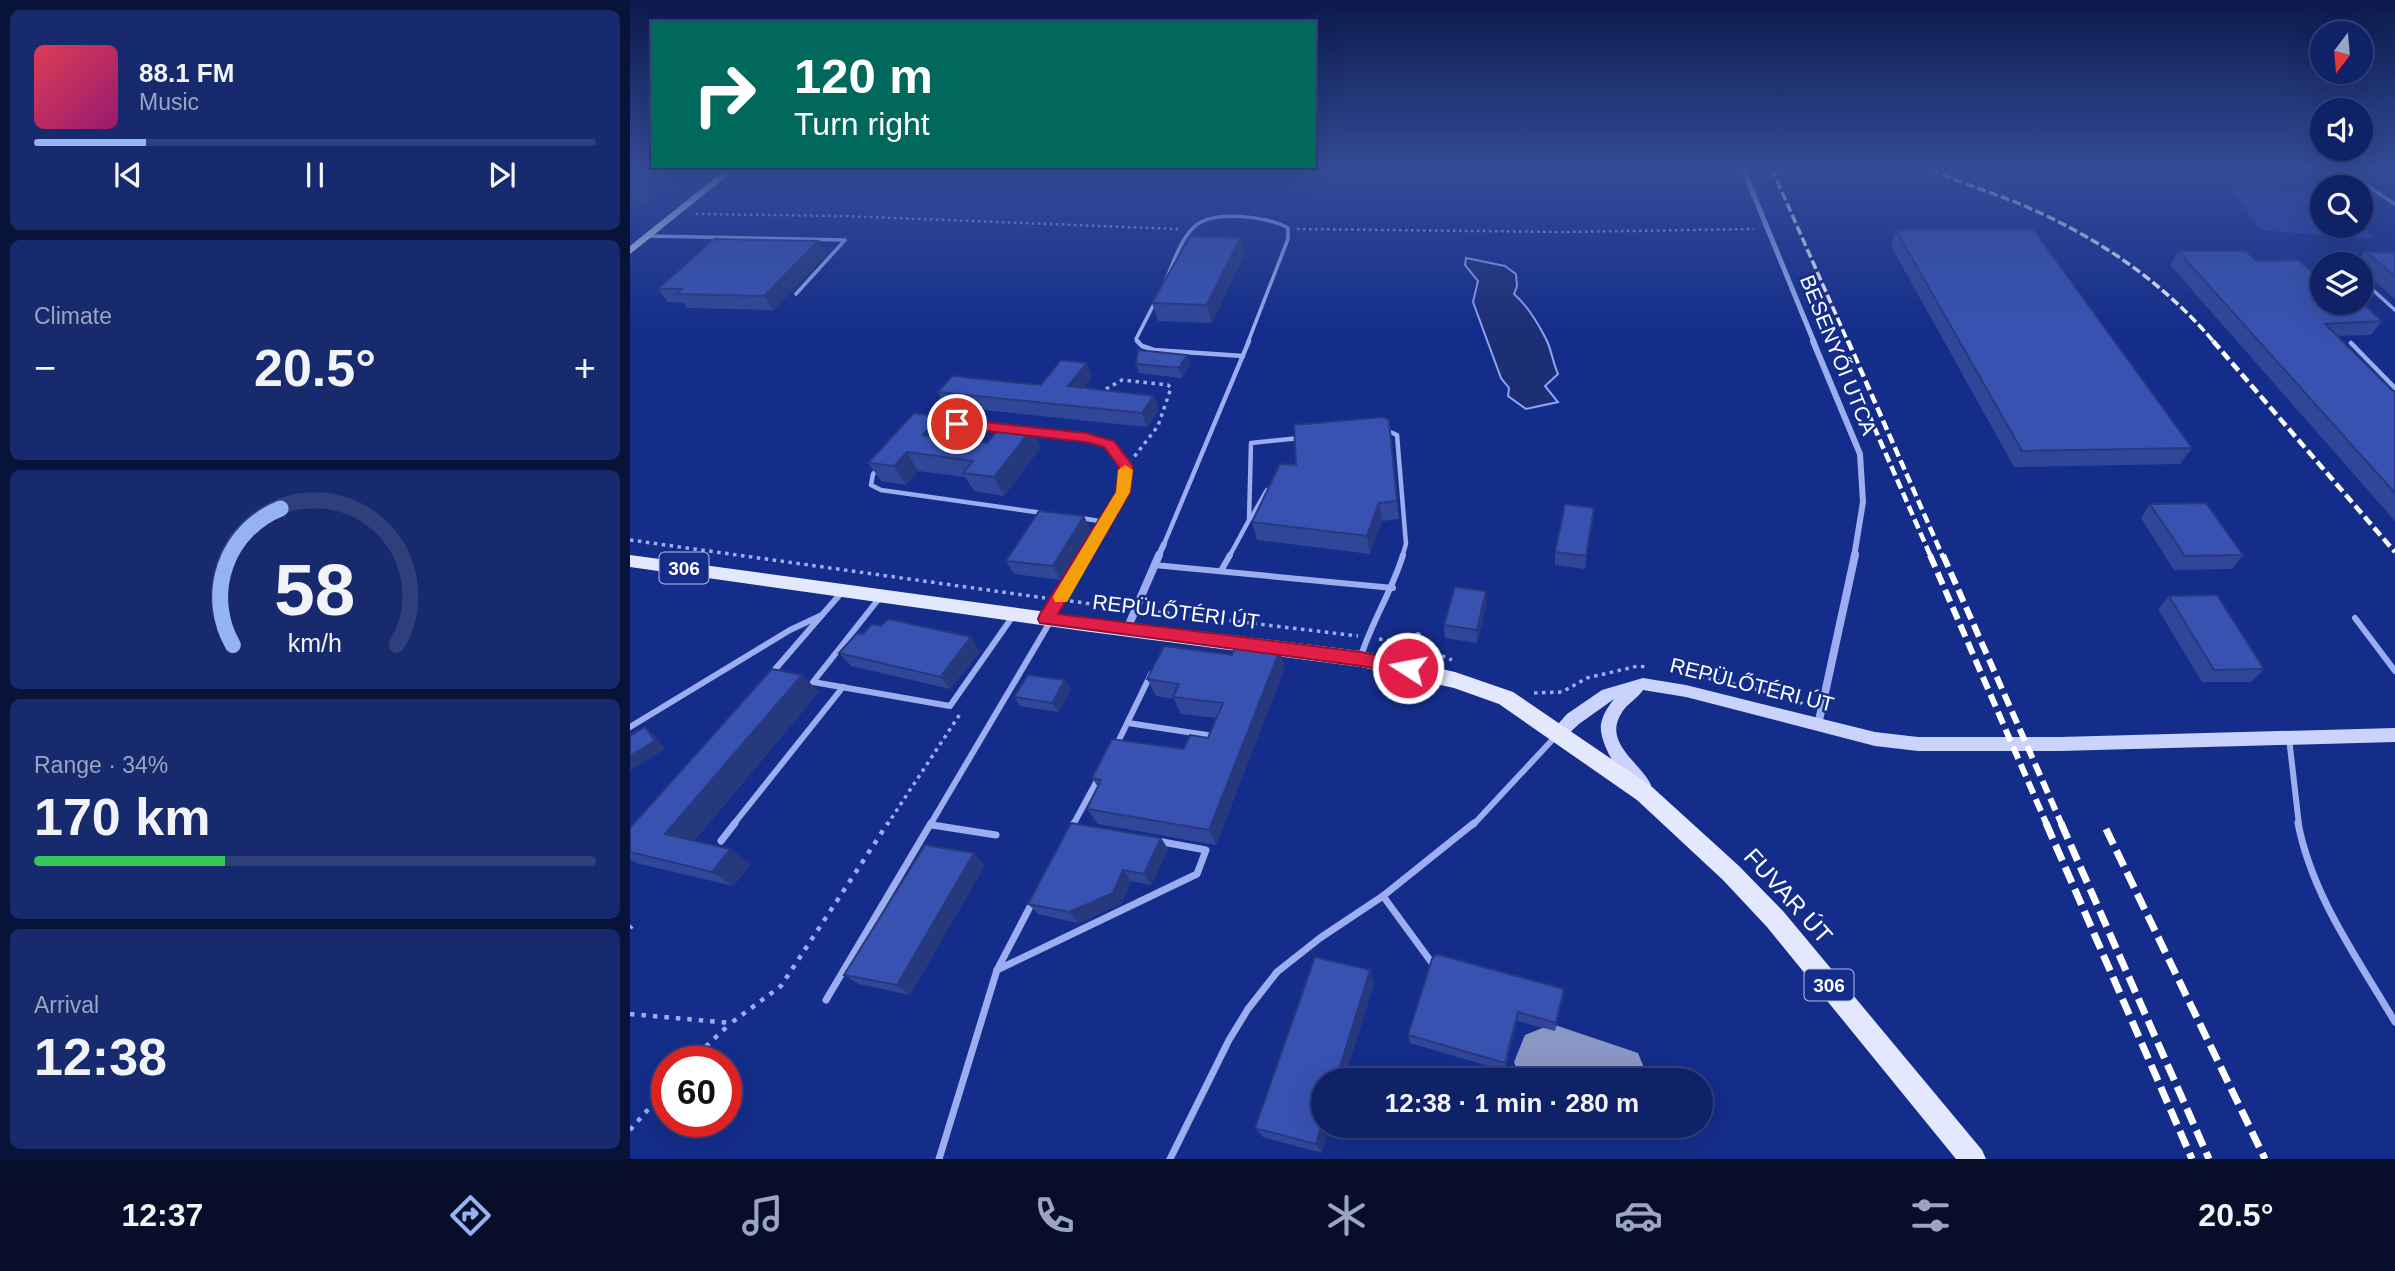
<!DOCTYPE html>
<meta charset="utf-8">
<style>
:root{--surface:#0f2268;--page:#182a6e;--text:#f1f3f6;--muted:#9ba4c0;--line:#2f3f7c;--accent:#95b2f1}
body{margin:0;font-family:Helvetica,sans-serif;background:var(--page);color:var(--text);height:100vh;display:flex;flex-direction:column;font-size:26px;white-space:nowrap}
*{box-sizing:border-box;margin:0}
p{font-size:23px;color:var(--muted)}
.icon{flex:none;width:38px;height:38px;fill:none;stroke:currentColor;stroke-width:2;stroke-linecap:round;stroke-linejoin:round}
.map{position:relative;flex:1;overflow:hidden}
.drawer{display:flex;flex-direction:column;gap:10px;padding:10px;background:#081339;width:630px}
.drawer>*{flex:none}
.top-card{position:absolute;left:21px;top:21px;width:665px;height:147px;border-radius:0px;box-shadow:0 7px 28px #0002,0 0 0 2px var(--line);background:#00695c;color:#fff;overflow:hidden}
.needle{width:46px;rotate:196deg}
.controls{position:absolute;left:1680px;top:21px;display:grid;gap:14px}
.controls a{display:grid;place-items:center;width:63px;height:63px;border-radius:50%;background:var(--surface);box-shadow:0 7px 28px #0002,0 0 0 2px var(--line);font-size:35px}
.speed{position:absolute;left:21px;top:1046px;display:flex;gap:14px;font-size:35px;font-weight:700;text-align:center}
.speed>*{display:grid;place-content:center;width:91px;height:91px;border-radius:50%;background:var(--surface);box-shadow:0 7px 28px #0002,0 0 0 2px var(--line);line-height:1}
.speed .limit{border:10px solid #d22;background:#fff;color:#111}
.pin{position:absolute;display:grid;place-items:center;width:60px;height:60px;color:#fff;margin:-30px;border:4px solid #fff;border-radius:50%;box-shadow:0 2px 7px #0007}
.me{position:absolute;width:77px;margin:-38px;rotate:281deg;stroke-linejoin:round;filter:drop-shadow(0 0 5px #0008)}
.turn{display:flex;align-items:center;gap:24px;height:147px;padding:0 28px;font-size:32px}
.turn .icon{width:91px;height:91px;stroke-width:2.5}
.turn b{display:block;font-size:49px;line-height:60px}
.big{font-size:52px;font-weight:700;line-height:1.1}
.drawer .card{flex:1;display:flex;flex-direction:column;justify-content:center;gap:10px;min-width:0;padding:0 24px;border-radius:10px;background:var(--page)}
.drawer .dial{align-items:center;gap:0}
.dial svg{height:182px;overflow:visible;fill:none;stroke:var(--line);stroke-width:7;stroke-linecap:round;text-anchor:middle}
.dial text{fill:var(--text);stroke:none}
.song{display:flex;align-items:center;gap:21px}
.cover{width:84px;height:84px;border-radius:10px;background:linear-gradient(135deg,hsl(350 70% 55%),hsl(320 70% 35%))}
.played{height:7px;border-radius:4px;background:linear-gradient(90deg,var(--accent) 20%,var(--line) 20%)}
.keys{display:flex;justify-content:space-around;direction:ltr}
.heat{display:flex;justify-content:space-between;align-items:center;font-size:38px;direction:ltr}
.charge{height:10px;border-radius:5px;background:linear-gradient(90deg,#34c759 34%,var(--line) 0)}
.trip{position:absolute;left:681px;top:1068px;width:402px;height:70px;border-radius:35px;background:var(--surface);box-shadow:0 7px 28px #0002,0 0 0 2px var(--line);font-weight:700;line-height:70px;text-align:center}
.menu{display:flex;height:112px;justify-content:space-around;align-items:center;background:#060e2a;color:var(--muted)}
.menu .icon{width:49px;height:49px}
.menu .on{color:var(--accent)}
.menu b{font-size:32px;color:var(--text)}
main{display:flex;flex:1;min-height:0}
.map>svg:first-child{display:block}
</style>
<main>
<section class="drawer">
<div class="card">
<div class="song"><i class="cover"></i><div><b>88.1 FM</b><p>Music</p></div></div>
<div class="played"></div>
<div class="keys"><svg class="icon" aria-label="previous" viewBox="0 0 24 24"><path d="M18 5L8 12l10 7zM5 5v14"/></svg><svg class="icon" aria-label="pause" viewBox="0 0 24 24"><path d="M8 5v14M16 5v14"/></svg><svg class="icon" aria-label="next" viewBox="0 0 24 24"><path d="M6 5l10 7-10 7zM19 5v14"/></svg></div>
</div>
<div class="card"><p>Climate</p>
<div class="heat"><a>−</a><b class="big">20.5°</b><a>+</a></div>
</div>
<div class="card dial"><svg viewBox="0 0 100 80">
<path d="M14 69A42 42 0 1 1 86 69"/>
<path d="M14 69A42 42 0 0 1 35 9" stroke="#95b2f1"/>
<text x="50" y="56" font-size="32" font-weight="700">58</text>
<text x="50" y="72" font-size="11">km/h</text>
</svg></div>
<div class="card"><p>Range · 34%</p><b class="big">170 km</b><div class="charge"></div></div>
<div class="card"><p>Arrival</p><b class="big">12:38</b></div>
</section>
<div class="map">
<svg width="1765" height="1159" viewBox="0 0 1765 1159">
<rect width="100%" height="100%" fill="#142d8a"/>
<polygon fill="#2643a9" points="1601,188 1692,195 1692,226 1731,226 1731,222 1744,239 1630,230"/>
<path fill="#1c2e74" stroke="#8da5f3" stroke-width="2" d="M 836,258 L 875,266 L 886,274 L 887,286 L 884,294 C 898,306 909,325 917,341 C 922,352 923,363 928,374 L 915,386 L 928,402 L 896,409 L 878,396 L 879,388 L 871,378 L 843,302 L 848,281 L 835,265 Z"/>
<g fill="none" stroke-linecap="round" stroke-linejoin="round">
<polygon fill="#8a96c4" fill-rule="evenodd" points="922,1024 1008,1053 1019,1080 892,1080 884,1062 895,1035"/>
<g stroke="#9caef0" stroke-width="2.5" stroke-dasharray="2.5 3.5" stroke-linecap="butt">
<polyline points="66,214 213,216 548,229"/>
<polyline points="667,229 935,232 1124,229"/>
</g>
<g stroke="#9caef0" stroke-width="3.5" stroke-dasharray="3.5 4.5" stroke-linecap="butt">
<polyline points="469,393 492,380 538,385 541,388 528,426 504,457"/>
<polyline points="0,540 415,598"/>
<polyline points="440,601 491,608"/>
<polyline points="520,611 728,636"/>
<polyline points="749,639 773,643"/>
<polyline points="797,650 822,660"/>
<polyline points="1055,673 1168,699 1172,704"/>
<polyline points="904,693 932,692 957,678 1008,666 1016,667"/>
<polyline points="257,825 330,714"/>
</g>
<g stroke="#9caef0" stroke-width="4.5" stroke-dasharray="4.5 7" stroke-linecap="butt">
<polyline points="0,928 2,926"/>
<polyline points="0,1014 101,1023 151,986 258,823"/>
<polyline points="59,1062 101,1023"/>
<polyline points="0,1130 37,1088"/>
</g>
<g stroke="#9caef0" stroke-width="3.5">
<polyline points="1712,169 1765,204"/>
<polyline points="18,236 215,240 166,294"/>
<polyline points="1733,281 1765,310"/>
<path d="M 535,282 C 543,264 549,242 563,228 C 580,209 638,216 658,228 L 658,239 L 618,342"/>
<polyline points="509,342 506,339 526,300"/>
</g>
<g stroke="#9caef0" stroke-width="4.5">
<polyline points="507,341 512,346 524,350 613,356"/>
<polyline points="1721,343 1765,388"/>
<polyline points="308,422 375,429"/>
<polyline points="756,430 767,435 776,544 772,557"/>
<polyline points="399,431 456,437 479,444 496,466 493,492 454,557"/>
<polyline points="248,469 243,474 241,485 251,490 413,513"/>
<polyline points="451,518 475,522"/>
<polyline points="621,518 637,490"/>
<polyline points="534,544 619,341"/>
<polyline points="599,557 619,520 621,443 670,438"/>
</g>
<g stroke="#9caef0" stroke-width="6">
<polyline points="524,565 763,588"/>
<polyline points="592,569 600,555"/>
<polyline points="251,596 183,682 320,706 383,616"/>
<polyline points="418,616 455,555"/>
<polyline points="1725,618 1765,671"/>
<path d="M 731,656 C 742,621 762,591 773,555"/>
<polyline points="778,668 788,635"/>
<polyline points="141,674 192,615"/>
<polyline points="498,723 577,735"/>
<polyline points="0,727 160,630 192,615 212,592"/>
<polyline points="1659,738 1669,825"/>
<polyline points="487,744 521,674"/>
<polyline points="103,825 213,687"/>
<polyline points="300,825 420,622"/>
<polyline points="443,825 469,777"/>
<polyline points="843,825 925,737"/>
</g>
<g stroke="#9caef0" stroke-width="7">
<path d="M 1668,823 C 1682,896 1728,959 1765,1022"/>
<polyline points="302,825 366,835"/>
<polyline points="442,828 444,823"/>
<polyline points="91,841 105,823"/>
<polyline points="753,896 802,963"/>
<polyline points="367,970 567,874 576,850 527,841"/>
<polyline points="196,1000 301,823"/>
<polyline points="309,1159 367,970 403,901"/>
<polyline points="540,1159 599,1040 618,1009 647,972 690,938 753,896 844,823"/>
</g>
<polyline stroke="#9caef0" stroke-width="5" points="1113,169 1184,342"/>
<g stroke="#9caef0" stroke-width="6">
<polyline points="1183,341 1230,454 1233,502 1224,557"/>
<polyline points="528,557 534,544"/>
</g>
<g stroke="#9caef0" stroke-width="8">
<polyline points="497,629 529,555"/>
<polyline points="1188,725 1225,555"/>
</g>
<g fill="#c9d3fb" fill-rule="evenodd">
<polygon points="96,169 106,169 0,254 0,246"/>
<path d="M 1013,678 L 1056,685 L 1245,732 L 1288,737 L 1430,737 L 1765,728 L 1765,742 L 1430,751 L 1288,751 L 1245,746 L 1056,697 L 1013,690 C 1007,699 996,704 991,714 C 973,743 1011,763 1021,785 L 1019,790 L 1013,792 C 995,786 968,744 971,724 C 973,714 978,707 984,699 L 949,724 L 934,738 L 928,740 L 922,738 L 920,733 L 937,714 L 972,690 Z"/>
</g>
<polygon fill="#e4e8ff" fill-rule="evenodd" points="0,555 453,617 731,651 825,672 883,692 1021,786 1109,866 1153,911 1352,1150 1356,1159 1326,1159 1137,927 1093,880 1007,800 869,704 824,688 731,667 453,631 0,567"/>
<g stroke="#fff" stroke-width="3.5" stroke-dasharray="9 3.5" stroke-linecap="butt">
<polyline points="1142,169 1218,342"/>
<path d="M 1301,169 C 1330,183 1361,192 1390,204 C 1466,236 1531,280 1584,342"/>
</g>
<g stroke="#fff" stroke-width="4.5" stroke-dasharray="10 4.5" stroke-linecap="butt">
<polyline points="1218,341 1313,557"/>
<polyline points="1583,341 1765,552"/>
<polyline points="1238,413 1301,557"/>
</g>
<g stroke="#fff" stroke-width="6" stroke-dasharray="13 6" stroke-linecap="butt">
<polyline points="1300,555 1417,825"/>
<polyline points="1313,555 1432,825"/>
</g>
<g stroke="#fff" stroke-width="7" stroke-dasharray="17 7" stroke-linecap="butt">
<polyline points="1416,823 1562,1159"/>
<polyline points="1431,823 1579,1159"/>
<polyline points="1476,829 1635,1159"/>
</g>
</g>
<g fill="#304799">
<polygon points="1266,230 1562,448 1550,464 1384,467 1261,246"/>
<polygon points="188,241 196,255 143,310 57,308 53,303 38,302 28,289"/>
<polygon points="1548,251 1626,261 1752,321 1741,335 1707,336 1765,393 1765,521 1540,265"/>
<polygon points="1735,251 1765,253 1765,299 1731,269 1731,264 1726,264"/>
<polygon points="614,255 582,323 528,321 522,303"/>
<polygon points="557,355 560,364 552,378 509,373 506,364"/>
<polygon points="457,363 462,377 453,388 529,410 517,427 315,406 308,392 411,385"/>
<polygon points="402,429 411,447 374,496 344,491 335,477 288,471 276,485 251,481 238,463 320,435 317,438 357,443"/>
<polygon points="761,438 769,519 752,521 740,554 627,540 622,522"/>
<polygon points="1520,504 1613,555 1602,569 1544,570 1511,518"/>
<polygon points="964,508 955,569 925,565 925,552"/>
<polygon points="461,530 430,580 384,574 376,561"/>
<polygon points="856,591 857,604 847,643 815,638 814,625"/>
<polygon points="1539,596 1634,669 1621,682 1572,682 1528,609"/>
<polygon points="233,634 350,651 320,689 221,666 209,653"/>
<polygon points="655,667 586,845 468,824 457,809 468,787 462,778 554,749 578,738 587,718 551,714 544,699 526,696 517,679"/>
<polygon points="435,680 441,689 428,712 390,706 384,697"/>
<polygon points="189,692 64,841 121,864 103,886 6,863 0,859 0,828"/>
<polygon points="531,838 538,849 521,885 501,881 491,904 448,923 408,914 398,904"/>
<polygon points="355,865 280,995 229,984 214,975"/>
<polygon points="744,983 714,1080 693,1080 693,1125 700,1125 692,1153 633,1137 625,1128"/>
<polygon points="933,998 925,1031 887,1021 875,1071 780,1043 778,1035"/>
</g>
<g fill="#27397d">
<polygon points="24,169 58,169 0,213 0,187"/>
<polygon points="610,238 614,255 582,323 577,305"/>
<polygon points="188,241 196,255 143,310 134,296"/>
<polygon points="557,355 560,364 552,378 549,368"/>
<polygon points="457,363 462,377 444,400 438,386"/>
<polygon points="524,396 529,410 517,427 512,413"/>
<polygon points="309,417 320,435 304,453 293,435"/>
<polygon points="402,429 411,447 374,496 364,477"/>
<polygon points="277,452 288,471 276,485 264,466"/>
<polygon points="749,503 752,521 740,554 737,536"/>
<polygon points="964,508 963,522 955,569 956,556"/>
<polygon points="454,516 461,530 430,580 423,566"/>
<polygon points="856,591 857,604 847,643 847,630"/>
<polygon points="341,637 350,651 320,689 310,677"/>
<polygon points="650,650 655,667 586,845 579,830"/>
<polygon points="172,675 189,692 57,849 35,834"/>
<polygon points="435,680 441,689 428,712 422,703"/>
<polygon points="15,727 25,735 35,749 0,771 0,756"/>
<polygon points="531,838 538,849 521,885 514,874"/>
<polygon points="100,849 121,864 103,886 82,872"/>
<polygon points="344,853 355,865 280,995 267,985"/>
<polygon points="493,870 501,881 491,904 448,923 439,912"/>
<polygon points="740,970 744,983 714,1080 706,1080"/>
<polygon points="934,989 933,998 925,1031 926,1023"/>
<polygon points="888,1012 887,1021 875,1071 875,1063"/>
<polygon points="693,1121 693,1125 700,1125 692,1153 686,1144"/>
</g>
<g fill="#3852b2" stroke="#27397d" stroke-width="2">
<polygon points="0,169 24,169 0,187"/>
<polygon points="1403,229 1562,448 1392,451 1266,230"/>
<polygon points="560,236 610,238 577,305 522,303"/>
<polygon points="84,239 188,241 134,296 46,294 52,289 28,289"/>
<polygon points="1548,251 1616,251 1626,261 1669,260 1692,282 1692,303 1731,303 1731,302 1752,321 1695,324 1765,393 1765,493"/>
<polygon points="1735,251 1765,253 1765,276"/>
<polygon points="508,350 557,355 549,368 506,364"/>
<polygon points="431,360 457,363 438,386 524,396 512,413 308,392 322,376 411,385"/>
<polygon points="284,413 309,417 293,435 357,443 372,425 402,429 364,477 333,473 343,461 277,452 264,466 238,463"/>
<polygon points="753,417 759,420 767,501 749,503 737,536 622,522 650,464 666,465 664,425"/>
<polygon points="1576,503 1613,555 1555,556 1520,504"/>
<polygon points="935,504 964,508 956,556 925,552"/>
<polygon points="409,511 454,516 423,566 376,561"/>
<polygon points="825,587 856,591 847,630 814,625"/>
<polygon points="1587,595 1634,669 1584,670 1539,596"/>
<polygon points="258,619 341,637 310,677 209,653 227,633 233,634 242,624 251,626"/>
<polygon points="607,644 650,650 579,830 457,809 471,780 462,778 482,739 554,749 560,735 578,738 593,703 543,697 549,684 517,679 534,646 602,655"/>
<polygon points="142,669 172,675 35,834 100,849 82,872 0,852 0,828"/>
<polygon points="398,675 435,680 422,703 384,697"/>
<polygon points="15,727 25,741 0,756 0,736"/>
<polygon points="441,823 531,838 514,874 493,870 483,893 439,912 398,904"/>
<polygon points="295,845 344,853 267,985 214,975"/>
<polygon points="806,954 934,989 926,1023 888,1012 875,1063 778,1035 802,959"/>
<polygon points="685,957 740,970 706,1080 693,1080 693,1121 686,1144 625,1128"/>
</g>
<linearGradient id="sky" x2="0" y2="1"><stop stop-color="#0b194c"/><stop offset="0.51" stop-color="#344c98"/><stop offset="1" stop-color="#344c98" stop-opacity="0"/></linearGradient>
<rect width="1765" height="331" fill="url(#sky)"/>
<polygon fill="#e11d48" stroke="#92132f" stroke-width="2" points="327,419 456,433 484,441 503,466 500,492 428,614 731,652 784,663 787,668 784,673 778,675 731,666 410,623 408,619 410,614 486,492 489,467 474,447 455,442 322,427 320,424"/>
<polygon fill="#f59e0b" points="495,465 503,470 500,492 437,602 425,602 423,597 425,593 486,492 488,470"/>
<g text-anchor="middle" stroke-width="5" stroke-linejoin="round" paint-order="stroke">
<g fill="#142d8a" stroke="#b8c0dc" stroke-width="2">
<rect x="29.5" y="552.5" width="49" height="31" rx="5"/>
<rect x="1174.5" y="969.5" width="49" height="31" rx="5"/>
</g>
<g font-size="19" font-weight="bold" fill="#fff">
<text x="54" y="575">306</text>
<text x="1199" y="992">306</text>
</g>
<g font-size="21" fill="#fff" stroke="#142d8a">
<text transform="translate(1208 355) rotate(68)" y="7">BESENYŐI UTCA</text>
<text transform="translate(546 612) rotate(7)" y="7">REPÜLŐTÉRI ÚT</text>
<text transform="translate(1122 685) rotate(14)" y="7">REPÜLŐTÉRI ÚT</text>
</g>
<g font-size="24" fill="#fff" stroke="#142d8a">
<text transform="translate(1158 896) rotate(48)" y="8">FUVAR ÚT</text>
</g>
</g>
</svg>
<div class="controls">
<a><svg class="needle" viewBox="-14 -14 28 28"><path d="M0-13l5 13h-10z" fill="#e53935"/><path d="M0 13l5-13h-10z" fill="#9ba4c0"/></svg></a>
<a><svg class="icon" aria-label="sound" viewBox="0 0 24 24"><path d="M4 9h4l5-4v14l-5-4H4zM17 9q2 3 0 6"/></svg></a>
<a><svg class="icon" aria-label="search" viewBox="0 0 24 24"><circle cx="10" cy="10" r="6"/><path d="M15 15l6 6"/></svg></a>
<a><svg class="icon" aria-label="layers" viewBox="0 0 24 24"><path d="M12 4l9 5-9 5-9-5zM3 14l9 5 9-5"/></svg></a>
</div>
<div class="speed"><div class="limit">60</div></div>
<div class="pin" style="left:327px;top:424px;background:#d93025"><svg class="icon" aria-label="arrive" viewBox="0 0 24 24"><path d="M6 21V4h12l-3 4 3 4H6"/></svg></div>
<svg class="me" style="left:778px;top:668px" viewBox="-20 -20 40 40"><circle r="17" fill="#e11d48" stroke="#fff" stroke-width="3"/><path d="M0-11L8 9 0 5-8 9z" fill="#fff"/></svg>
<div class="trip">12:38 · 1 min · 280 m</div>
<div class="top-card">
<div class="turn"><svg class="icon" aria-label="right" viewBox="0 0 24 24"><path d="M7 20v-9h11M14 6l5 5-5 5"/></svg><div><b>120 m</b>Turn right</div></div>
</div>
</div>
</main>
<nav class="menu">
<b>12:37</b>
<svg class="icon on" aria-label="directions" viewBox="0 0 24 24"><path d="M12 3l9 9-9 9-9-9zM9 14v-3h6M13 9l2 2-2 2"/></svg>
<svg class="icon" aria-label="music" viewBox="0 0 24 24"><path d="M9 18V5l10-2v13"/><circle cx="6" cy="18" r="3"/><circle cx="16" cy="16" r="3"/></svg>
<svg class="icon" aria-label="phone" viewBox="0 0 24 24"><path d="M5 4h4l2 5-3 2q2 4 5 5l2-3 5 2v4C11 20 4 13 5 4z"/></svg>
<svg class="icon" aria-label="climate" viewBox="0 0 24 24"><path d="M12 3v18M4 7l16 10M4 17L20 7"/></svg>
<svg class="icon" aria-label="car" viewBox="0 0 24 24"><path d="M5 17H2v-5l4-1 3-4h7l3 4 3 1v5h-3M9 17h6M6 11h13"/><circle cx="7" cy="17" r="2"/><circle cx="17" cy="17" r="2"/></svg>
<svg class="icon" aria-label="filters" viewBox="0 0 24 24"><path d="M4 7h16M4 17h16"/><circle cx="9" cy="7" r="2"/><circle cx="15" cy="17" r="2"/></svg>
<b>20.5°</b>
</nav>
